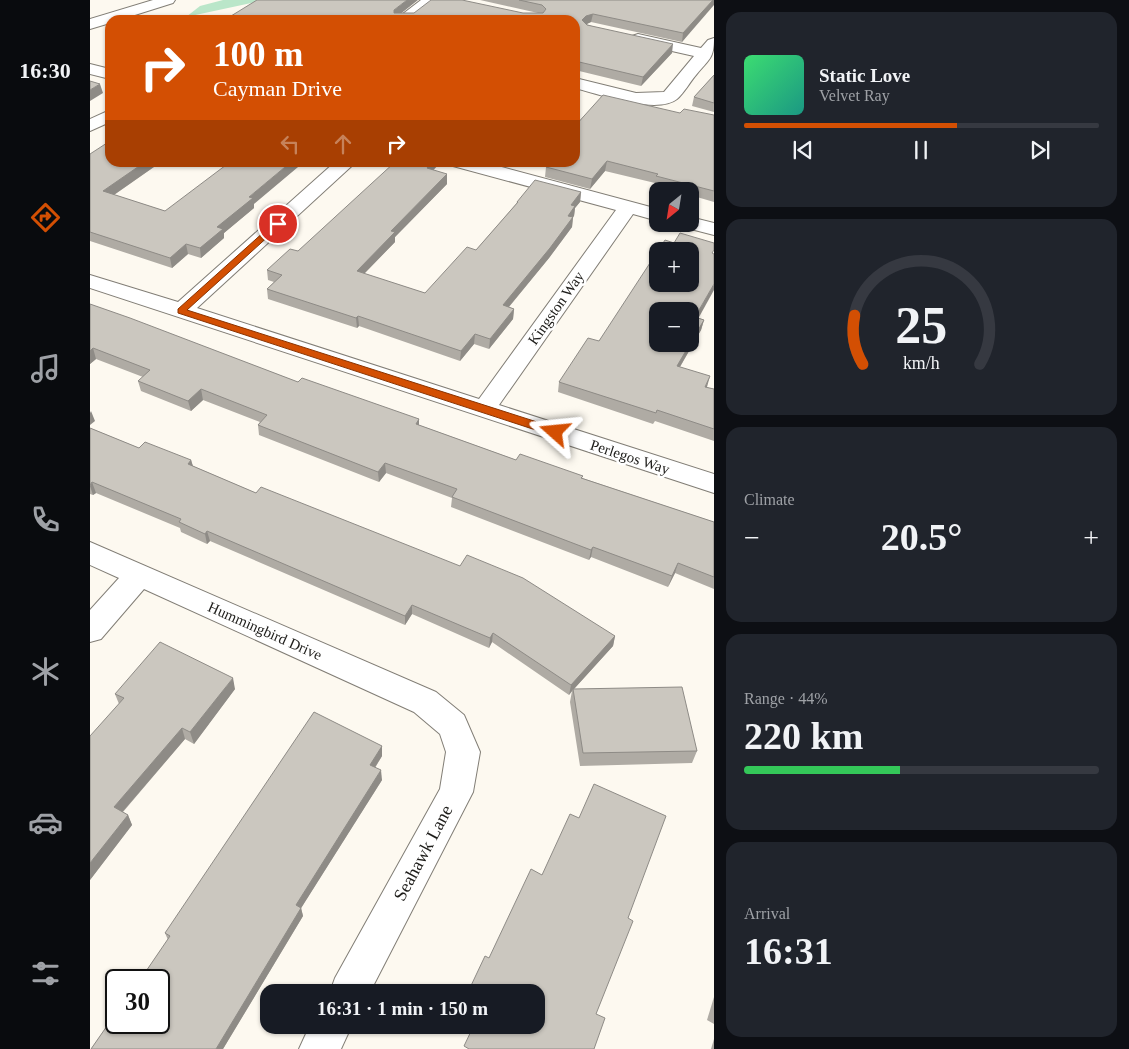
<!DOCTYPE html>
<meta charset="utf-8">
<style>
:root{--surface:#171b24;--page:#20242c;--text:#f1f3f6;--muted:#9ea1a6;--line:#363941;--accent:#d34f03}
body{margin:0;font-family:"Times New Roman",serif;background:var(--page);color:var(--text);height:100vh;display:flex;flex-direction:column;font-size:19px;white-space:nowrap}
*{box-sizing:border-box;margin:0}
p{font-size:16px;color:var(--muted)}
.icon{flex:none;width:28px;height:28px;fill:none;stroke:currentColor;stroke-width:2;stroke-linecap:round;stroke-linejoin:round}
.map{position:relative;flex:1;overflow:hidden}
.side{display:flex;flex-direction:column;gap:12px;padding:12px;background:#0d0f14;width:415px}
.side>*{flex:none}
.top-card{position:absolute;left:15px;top:15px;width:475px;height:152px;border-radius:15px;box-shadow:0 1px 4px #0004;background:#d34f03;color:#fff;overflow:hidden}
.needle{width:32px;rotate:210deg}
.fabs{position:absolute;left:559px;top:182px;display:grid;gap:10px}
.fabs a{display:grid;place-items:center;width:50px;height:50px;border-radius:10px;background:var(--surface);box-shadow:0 1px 4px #0004;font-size:25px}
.speed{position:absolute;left:15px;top:969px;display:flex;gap:10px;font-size:25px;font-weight:700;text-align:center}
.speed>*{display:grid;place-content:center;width:65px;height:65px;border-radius:50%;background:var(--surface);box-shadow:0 1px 4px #0004;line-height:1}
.speed .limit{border:2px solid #111;border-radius:8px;background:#fff;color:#111}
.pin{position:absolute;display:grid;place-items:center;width:42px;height:42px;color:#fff;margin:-21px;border:2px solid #fff;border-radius:50%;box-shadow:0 1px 5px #0007}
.me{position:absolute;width:55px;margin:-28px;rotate:288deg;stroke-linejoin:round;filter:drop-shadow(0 0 4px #0008)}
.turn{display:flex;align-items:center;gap:18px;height:105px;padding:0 25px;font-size:22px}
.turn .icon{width:65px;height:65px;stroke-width:2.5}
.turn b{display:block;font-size:35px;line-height:42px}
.lanes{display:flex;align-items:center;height:48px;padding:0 25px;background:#0003;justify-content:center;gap:25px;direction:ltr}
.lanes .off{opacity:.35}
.big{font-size:38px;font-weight:700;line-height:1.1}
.side .card{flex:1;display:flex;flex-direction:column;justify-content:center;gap:8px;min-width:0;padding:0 18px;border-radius:15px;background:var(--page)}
.side .dial{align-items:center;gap:0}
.dial svg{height:130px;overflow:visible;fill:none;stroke:var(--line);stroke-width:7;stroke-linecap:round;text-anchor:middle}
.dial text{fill:var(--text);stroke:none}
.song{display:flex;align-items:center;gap:15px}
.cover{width:60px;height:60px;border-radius:8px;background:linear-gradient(135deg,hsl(140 70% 55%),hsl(170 70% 35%))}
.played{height:5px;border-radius:2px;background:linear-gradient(90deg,var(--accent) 60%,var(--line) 60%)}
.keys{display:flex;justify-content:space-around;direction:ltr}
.heat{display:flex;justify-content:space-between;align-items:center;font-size:28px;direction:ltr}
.charge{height:8px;border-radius:4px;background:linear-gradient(90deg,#34c759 44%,var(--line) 0)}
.trip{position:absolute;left:170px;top:984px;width:285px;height:50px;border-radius:15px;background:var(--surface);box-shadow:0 1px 4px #0004;font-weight:700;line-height:50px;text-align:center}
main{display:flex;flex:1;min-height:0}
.tab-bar{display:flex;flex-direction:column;width:90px;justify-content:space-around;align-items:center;background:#090b0e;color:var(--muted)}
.tab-bar .icon{width:35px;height:35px}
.tab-bar .active{color:var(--accent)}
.tab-bar b{font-size:22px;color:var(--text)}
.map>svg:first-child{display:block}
</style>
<main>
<nav class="tab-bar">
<b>16:30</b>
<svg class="icon active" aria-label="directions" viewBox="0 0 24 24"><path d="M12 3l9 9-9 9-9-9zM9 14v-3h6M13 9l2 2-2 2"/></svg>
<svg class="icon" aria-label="music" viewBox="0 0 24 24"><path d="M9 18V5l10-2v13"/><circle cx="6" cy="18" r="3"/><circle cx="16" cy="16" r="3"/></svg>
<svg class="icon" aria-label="phone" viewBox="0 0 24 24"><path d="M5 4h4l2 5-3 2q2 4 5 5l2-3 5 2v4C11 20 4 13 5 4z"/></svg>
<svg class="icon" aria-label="climate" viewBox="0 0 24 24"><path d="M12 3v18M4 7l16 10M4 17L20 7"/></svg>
<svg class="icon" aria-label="car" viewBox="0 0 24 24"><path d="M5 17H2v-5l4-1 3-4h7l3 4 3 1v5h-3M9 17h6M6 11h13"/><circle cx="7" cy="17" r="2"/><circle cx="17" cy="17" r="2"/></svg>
<svg class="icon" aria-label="filters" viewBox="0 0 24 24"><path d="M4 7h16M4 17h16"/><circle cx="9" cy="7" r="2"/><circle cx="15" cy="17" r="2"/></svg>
</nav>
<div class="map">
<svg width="624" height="1049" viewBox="0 0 624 1049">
<rect width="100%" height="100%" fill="#fdf9f0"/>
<polygon fill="#bae6c9" points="133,0 175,0 96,17 110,6"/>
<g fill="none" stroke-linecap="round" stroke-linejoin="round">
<defs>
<g id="minor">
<polygon points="331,0 348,0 323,20 305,20"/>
<path d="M 548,34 L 611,48 L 618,40 L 624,38 C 624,59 619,59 606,75 C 600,82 594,93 587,99 C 567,115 508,94 485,88 L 485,78 L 546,93 L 574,92 L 604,56 L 542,42 L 540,39 L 542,36 Z"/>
<polygon points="0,64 20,69 20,79 0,74"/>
<polygon points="20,110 20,122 0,131 0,119"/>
<polygon points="245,162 266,162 107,308 389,399 526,210 363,166 361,162 393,162 568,209 568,221 543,214 409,405 624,474 624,493 0,288 0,275 88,302"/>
<polygon points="600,217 624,223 624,235 593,227 590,224 600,224"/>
<polygon points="0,542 346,692 374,715 390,752 383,792 280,992 240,992 245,978 350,789 356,752 350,734 324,712 54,589 11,639 0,642 0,610 29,578 0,565"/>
<polygon points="220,1025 262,1025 251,1049 209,1049"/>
</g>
<polygon id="major" points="63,0 85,0 83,3 29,20 20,20 20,23 0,29 0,19"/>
</defs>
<use href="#minor" stroke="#827e76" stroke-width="2"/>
<use href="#major" stroke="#827e76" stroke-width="2"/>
<use href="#minor" fill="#fff" fill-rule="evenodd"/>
<use href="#major" fill="#fff" fill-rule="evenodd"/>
</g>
<g fill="#afaba4">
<polygon points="390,0 624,0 592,42 501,22 496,24 582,53 551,86 485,70 485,20 142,20 141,16 311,13 448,13"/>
<polygon points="624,75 624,112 602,106 604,97"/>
<polygon points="590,113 624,115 624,202 600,195 600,191 584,191 564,186 565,183 515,171 500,189 455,177 456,167 485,162 485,126"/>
<polygon points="0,154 20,162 71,162 24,195 75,211 164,204 164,208 134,233 134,238 111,258 98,254 82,268 0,241"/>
<polygon points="344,170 357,184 305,237 305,242 274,274 335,293 386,250 426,204 427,202 491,192 490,202 485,208 484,216 483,217 482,227 459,258 419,307 424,309 423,319 399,349 384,344 370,361 269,326 267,328 178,299 177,289 184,282 178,280 177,270"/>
<polygon points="584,243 608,318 614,320 611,330 590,367 617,387 624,390 624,441 565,421 563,424 468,392 469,382 509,341"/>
<polygon points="0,304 208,382 329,419 329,425 426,460 493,476 492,478 624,522 624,589 585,573 578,587 501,557 499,560 361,507 362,498 296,473 289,482 169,435 168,425 170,422 113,400 101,411 51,391 48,381 53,377 6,359 0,364"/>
<polygon points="0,428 49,448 101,460 103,466 166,493 525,636 523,646 484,689 607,751 602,763 490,766 480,702 482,691 479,695 402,642 399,648 322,614 315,625 120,541 117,544 91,532 90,528 6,493 3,495 0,494"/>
<polygon points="145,689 104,744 95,739 33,812 38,815 42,825 0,880 29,704 25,694"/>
<polygon points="292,746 292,756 285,768 292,780 211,908 213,916 133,1049 1,1049 78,940 75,933"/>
<polygon points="624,997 624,1024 617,1020"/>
<polygon points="624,1039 624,1049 621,1049"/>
</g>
<g fill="#8e8b86">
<polygon points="317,0 328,0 304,19 304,10"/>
<polygon points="623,0 624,0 624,5 592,42 593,33"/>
<polygon points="503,14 501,22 495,25 492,20 496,16"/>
<polygon points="583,44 582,53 551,86 553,77"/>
<polygon points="10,84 13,93 0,101 0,90"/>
<polygon points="517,161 515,171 500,189 502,179"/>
<polygon points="55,162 71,162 15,201 13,191"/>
<polygon points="201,162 214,162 164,204 164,208 134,233 134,238 111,258 110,248 127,227 159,197"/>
<polygon points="342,162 351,162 336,178 337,168"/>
<polygon points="357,174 357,184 305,237 305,242 267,281 267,271 301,231"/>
<polygon points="491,192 490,202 485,208 484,216 476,226 478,216 481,205"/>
<polygon points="483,217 482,227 459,258 412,315 413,305"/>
<polygon points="96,244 98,254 82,268 80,258"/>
<polygon points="624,284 624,290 603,328 605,317"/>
<polygon points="424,309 423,319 399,349 400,339"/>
<polygon points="268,316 269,326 267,328 266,318"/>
<polygon points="614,320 611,330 584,377 587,366"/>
<polygon points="385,334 384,344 370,361 371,351"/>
<polygon points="3,348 6,359 0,364 0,351"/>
<polygon points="620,376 617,387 612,397 615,387"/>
<polygon points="111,389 113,400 101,411 98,401"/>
<polygon points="1,411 5,421 0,425 0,413"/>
<polygon points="329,419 329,429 326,424"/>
<polygon points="101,460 104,470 98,464"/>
<polygon points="295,463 296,473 289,482 288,472"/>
<polygon points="2,482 6,493 3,495 0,486"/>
<polygon points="117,531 120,541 117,544 115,534"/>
<polygon points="503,547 501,557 499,560 501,550"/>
<polygon points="588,563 585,573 578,587 582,576"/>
<polygon points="322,605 322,614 315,625 315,616"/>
<polygon points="403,633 402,642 399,648 400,638"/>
<polygon points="525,636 523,646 483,690 483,689 482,691 479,695 481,685"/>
<polygon points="143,678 145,689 104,744 100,732"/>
<polygon points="92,728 95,739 28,817 24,807"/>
<polygon points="292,746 292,756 280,775 280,765"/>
<polygon points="291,770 292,780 208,913 206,905"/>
<polygon points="38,815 42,825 0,880 0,863"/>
<polygon points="211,908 213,916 133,1049 126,1049"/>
</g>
<g fill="#cbc7bf" stroke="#8e8b86" fill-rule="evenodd">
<polygon points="167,0 317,0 304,10 304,13 324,13 341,0 372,0 433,13 453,13 456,9 452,5 429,0 623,0 593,33 503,14 496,16 492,20 497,25 583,44 553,77 485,61 485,20 148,20 141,16"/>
<polygon points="624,75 624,103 604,97"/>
<polygon points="0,81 10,84 0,90"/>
<polygon points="513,95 590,113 594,109 624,115 624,191 566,176 568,174 517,161 502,179 456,167 460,162 485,162 485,131 489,126 485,126"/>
<polygon points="20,141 20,162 55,162 13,191 75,211 140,162 143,163 144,162 201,162 159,197 163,198 127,227 133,229 110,248 96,244 80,258 0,232 0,154"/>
<polygon points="305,162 342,162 337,168 357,174 301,231 305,232 267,271 335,293 377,247 386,250 428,202 427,202 445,180 491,192 481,205 485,206 478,216 483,217 460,248 413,305 424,309 400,339 385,334 371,351 268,316 266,318 177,289 192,275 177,270 200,249 208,251"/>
<path d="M 590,233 L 624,243 L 624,250 L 622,253 L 624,254 L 624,284 L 605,317 L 614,320 L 587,366 L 620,376 L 615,387 L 624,389 L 624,429 L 567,410 L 566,413 L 469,382 L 498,338 L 509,341 L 575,240 L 584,243 ZM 568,251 L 600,251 L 600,284 L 568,284 ZM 568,311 L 600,311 L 600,344 L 568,344 Z"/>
<polygon points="0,304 40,318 208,382 212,378 329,419 326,424 426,460 430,454 493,476 491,478 624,522 624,577 588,563 582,576 503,547 501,550 362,497 367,489 295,463 288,472 168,425 177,415 111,389 98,401 48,381 60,370 3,348 0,351"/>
<polygon points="0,428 49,448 55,442 101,460 98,464 166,493 171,487 370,566 377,555 433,578 525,636 481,685 403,633 400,638 322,605 315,616 117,531 115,534 89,522 91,519 2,482 0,485"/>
<polygon points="70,642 143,678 100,732 92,728 24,807 38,815 0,863 0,736 34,698 25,694"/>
<polygon points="592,687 607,751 493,753 483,689"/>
<polygon points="224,712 292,746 280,765 291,770 206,905 211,908 126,1049 1,1049 26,1013 26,1022 69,1022 69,980 50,980 80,936 75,933"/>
<polygon points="504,784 576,816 538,918 543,921 506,1014 515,1018 504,1049 379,1049 374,1046 384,1025 446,1025 446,992 378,992 395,956 399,958 441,869 452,875 480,814 489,818"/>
</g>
<polygon fill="#d34f03" stroke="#893302" points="185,222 192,224 97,310 469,429 470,432 469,435 461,435 88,313 88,309"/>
<g text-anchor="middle" stroke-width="5" stroke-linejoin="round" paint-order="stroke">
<g font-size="15" fill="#1e1d1a" stroke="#fff">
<text transform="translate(466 308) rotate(-55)" y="5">Kingston Way</text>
<text transform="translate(540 457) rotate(18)" y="5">Perlegos Way</text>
<text transform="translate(175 631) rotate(24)" y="5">Hummingbird Drive</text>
</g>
<g font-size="18" fill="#1e1d1a" stroke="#fff">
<text transform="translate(333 853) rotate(-62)" y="6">Seahawk Lane</text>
</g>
</g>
</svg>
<div class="fabs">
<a><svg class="needle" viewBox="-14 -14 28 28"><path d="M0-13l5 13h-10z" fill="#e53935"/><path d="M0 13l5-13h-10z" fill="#9ea1a6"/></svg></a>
<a>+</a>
<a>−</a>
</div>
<div class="speed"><div class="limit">30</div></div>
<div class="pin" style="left:188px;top:224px;background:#d93025"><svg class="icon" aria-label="arrive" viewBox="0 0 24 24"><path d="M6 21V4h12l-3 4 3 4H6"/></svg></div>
<svg class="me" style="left:465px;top:432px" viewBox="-20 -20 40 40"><path d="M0-17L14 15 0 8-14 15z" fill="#d34f03" stroke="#fff" stroke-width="4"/></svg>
<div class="trip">16:31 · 1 min · 150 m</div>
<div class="top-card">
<div class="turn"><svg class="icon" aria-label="right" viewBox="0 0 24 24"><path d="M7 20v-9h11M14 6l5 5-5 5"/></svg><div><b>100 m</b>Cayman Drive</div></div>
<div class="lanes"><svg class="icon off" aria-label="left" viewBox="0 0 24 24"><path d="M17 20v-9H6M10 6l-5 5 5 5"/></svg><svg class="icon off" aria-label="ahead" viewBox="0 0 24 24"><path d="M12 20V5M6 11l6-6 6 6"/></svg><svg class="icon" aria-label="right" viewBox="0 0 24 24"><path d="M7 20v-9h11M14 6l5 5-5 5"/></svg></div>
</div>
</div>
<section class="side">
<div class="card">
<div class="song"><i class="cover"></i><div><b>Static Love</b><p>Velvet Ray</p></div></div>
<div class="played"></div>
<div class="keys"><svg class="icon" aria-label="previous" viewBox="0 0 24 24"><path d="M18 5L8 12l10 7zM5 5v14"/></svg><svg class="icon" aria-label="pause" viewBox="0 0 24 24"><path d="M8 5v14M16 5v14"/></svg><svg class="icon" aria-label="next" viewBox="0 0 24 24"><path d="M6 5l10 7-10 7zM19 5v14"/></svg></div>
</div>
<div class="card dial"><svg viewBox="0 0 100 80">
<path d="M14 69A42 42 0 1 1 86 69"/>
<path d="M14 69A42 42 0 0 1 9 39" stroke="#d34f03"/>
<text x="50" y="56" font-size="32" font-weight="700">25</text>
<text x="50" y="72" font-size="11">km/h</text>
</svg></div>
<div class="card"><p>Climate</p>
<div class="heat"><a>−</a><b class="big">20.5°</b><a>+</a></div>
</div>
<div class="card"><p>Range · 44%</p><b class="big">220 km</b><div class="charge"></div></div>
<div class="card"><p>Arrival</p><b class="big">16:31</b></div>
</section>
</main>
